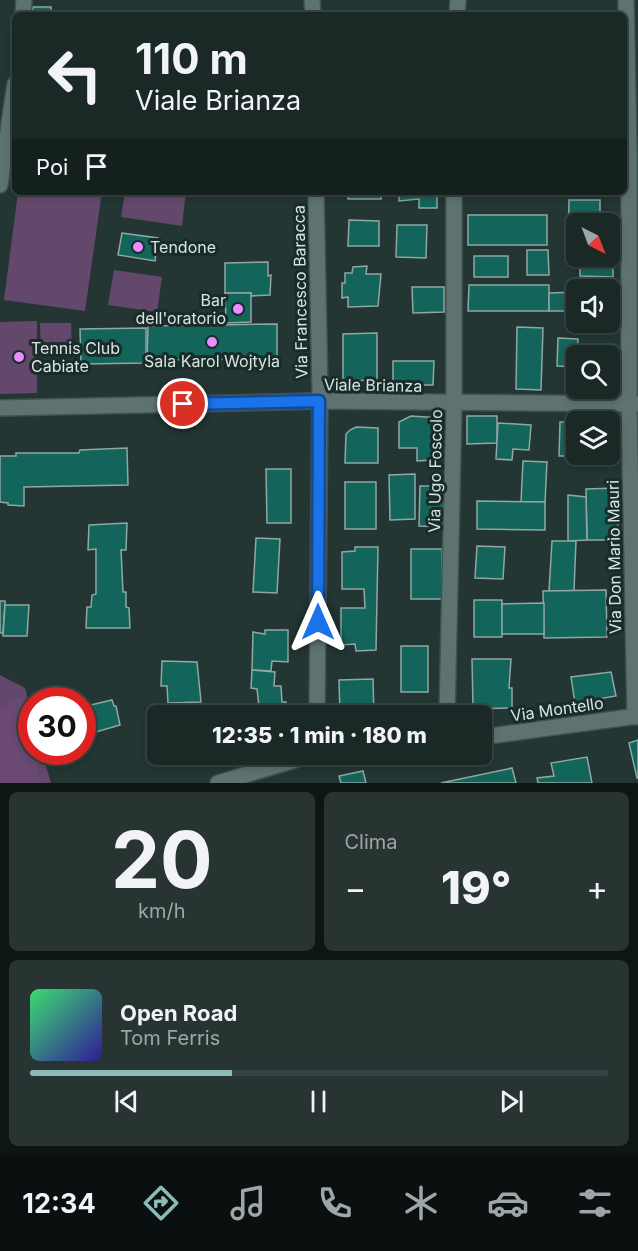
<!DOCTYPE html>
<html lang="it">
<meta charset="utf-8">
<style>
:root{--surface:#1a2826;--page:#273432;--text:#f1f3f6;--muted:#9fa6a7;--line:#384443;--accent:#8bbbb9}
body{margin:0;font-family:Inter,sans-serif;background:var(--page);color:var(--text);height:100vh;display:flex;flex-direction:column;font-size:22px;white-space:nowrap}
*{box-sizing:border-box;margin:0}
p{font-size:20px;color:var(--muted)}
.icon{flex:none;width:33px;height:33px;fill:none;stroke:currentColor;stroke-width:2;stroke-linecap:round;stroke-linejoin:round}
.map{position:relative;height:783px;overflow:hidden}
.sheet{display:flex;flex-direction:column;gap:9px;padding:9px;background:#0e1615;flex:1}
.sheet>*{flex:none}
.guide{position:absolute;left:12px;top:12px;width:615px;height:183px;border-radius:9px;box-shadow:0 3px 9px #0003,0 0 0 2px var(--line);background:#1a2826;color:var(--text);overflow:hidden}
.needle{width:39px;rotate:138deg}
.buttons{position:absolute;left:566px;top:213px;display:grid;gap:12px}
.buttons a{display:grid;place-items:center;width:54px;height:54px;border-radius:9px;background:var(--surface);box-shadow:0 3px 9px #0003,0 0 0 2px var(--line);font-size:30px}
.speed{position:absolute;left:18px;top:687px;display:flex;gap:12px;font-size:30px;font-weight:700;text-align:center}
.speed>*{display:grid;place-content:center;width:78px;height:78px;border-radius:50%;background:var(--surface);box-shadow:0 3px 9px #0003,0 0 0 2px var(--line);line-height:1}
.speed .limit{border:9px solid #d22;background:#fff;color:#111}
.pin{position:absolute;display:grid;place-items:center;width:51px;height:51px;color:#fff;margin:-26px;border:3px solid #fff;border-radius:50%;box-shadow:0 2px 6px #0007}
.me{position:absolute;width:66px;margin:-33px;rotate:0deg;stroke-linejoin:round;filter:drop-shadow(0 0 4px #0008)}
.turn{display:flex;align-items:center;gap:21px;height:126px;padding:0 24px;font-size:27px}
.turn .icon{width:78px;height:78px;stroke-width:2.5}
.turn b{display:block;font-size:42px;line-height:51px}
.then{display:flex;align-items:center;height:57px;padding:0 24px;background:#0003;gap:12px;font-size:22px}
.big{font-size:45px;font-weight:800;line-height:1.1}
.sheet .card{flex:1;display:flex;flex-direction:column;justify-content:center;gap:9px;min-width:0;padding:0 21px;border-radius:9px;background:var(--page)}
.sheet .dial{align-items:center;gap:0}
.dial b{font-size:78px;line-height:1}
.song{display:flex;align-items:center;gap:18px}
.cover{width:72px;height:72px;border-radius:9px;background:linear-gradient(135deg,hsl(140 70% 55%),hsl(250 70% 35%))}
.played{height:6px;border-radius:3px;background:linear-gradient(90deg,var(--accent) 35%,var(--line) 35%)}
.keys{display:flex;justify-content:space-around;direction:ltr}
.heat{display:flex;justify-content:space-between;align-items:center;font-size:33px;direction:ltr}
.sheet .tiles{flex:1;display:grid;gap:9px;grid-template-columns:1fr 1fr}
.card:last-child{grid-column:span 2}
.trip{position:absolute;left:147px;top:705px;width:345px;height:60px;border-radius:9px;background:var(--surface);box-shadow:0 3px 9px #0003,0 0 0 2px var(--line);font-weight:800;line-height:60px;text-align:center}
.menu{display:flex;height:96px;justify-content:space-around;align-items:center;background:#0a100f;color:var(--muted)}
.menu .icon{width:42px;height:42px}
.menu .current{color:var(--accent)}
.menu b{font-size:27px;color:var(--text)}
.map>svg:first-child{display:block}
</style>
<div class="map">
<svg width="638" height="783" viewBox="0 0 638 783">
<rect width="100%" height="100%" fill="#233633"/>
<g fill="#64486b">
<polygon points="18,192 102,192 85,311 4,300"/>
<polygon points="125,192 186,192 182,226 121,217"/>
<polygon points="114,270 162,277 157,312 108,305"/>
<polygon points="37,321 37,393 0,394 0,322"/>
<polygon points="40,323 71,323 72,352 41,352"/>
<polygon points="0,675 25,688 31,712 32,752 42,752 51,783 0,783"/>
</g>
<polygon fill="#6a4a73" points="21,697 31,743 32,752 33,752 41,783 0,783 0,710"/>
<g fill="#13655c" stroke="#90a7a3" stroke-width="1.5">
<polygon points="33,7 51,7 51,15 32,15"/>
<rect x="348" y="192" width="33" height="7"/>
<polygon points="399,192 437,192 437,208 419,208 419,199 399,201"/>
<polygon points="569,200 600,200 600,224 576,224 576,243 568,243"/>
<rect x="468" y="215" width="79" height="30"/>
<polygon points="349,220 379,221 379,246 348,246"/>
<polygon points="397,225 427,225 426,258 396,257"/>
<polygon points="122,233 158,238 155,261 118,255"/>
<polygon points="527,250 548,250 549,275 527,275"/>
<polygon points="609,254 613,255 613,277 580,276 580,256 609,256"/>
<rect x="474" y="256" width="34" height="21"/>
<polygon points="268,262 268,276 271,275 270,295 251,296 251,293 225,293 225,263"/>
<polygon points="367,266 366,274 381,274 378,306 348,307 348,297 342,298 342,283 345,283 345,273 352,273 353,267"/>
<polygon points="469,285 549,285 549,311 468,311"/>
<polygon points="412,287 444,287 444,312 413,313"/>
<polygon points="576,292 576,311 549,311 549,293"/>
<polygon points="609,292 621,292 622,311 609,311"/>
<polygon points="225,293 251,293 251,322 226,323"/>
<polygon points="277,324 277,359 147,360 148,326"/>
<polygon points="517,327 543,328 541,390 516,389"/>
<polygon points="146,328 146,363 81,364 80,329"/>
<polygon points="377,333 377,380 343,381 343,334"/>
<polygon points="558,338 578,339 576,367 557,366"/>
<polygon points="393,361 434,361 433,385 393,385"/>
<polygon points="411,416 441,418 441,444 434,444 433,460 417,461 417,448 399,448 399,422"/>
<polygon points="467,416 497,416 497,443 467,444"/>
<polygon points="560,422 576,422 576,454 586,454 586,456 559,456"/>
<polygon points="498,423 531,425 529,450 513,449 512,460 496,459"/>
<polygon points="356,427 378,428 378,463 345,463 346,434 350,430"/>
<polygon points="609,428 616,428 614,465 591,464 592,454 609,454"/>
<polygon points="127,448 128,485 24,487 24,506 8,505 8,503 0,502 0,456 16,456 16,453 79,453 80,450"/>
<polygon points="523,461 547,462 545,502 521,502"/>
<polygon points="266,469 291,469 291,523 267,523"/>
<polygon points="415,474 415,519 390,520 389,475"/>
<rect x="345" y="482" width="31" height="47"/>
<polygon points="420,486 444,486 443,527 419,526"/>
<polygon points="617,488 618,540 587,540 586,489"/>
<polygon points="568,495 586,497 587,540 568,541"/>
<polygon points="477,501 545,502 545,530 477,529"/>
<polygon points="127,523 126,550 121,550 123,592 126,592 126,607 129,608 130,628 86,628 87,607 91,607 92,595 96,594 96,549 88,550 89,525"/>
<polygon points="256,538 280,539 277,593 253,592"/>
<polygon points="552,541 576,541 574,591 549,591"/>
<polygon points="477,546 505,547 503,579 475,578"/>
<polygon points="355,547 378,547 376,650 356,651 355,644 341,645 341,608 365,608 364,589 342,589 342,552 355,551"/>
<rect x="411" y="549" width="31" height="50"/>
<polygon points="606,590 607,637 544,638 543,591"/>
<rect x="474" y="600" width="28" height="37"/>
<polygon points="0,601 5,601 5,605 3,633 0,633"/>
<polygon points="544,603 544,634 502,634 502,604"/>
<polygon points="5,605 29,605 27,636 3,636"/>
<polygon points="265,630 288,630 288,662 272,661 271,671 252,670 253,632 265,634"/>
<rect x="401" y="646" width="27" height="46"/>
<polygon points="472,659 511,659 509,688 512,688 512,708 473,709"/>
<polygon points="162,661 197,662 201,702 168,703 167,686 161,686"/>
<polygon points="252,670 275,672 274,686 281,686 282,702 286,702 285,709 289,708 289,716 260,716 257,689 251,688"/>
<polygon points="611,672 616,696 575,703 571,677"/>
<polygon points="373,679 374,716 340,716 339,680"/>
<polygon points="112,700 114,706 116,706 120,725 82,736 82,707"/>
<polygon points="638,740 638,778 637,778 629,743"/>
<polygon points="587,757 592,783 538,783 537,778 554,776 551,763"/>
<polygon points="512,768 516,783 441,783"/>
<polygon points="363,771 366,783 341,783 339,776"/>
</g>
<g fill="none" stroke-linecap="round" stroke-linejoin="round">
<defs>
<g id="minor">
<polyline points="312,0 313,15"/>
<polyline points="626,0 629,155 629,404 635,717"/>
<polyline points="23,15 24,0"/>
<polyline points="457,15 458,0"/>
<polyline points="0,185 15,84"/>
<polyline points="316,192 320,393 317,716"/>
<polyline points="0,408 319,401 638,404"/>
<polyline points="447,716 454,404 454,192"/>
<polyline points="482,737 638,716"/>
<polyline points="218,783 305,757 323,754"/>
</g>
</defs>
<use href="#minor" stroke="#40514f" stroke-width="18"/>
<use href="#minor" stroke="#5e7370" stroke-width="15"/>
</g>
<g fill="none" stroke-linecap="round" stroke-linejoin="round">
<defs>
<polyline id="route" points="183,404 319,401 318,622"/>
</defs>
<use href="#route" stroke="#114b97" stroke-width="15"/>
<use href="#route" stroke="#1a73e8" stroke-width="10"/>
</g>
<g fill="#e88eff" stroke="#192c29" stroke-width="2">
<circle cx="138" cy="247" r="6"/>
<circle cx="238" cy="309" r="6"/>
<circle cx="212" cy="342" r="6"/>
<circle cx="19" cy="357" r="6"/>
</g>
<g text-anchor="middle" stroke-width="6" stroke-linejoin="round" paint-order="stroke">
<g font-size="16" fill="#d8e4e2" stroke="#192c29" text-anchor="start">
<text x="150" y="253">Tendone</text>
<text x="226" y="306" text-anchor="end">Bar<tspan x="226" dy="18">dell'oratorio</tspan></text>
<text x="31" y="354">Tennis Club<tspan x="31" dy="18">Cabiate</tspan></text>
<text x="212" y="367" text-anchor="middle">Sala Karol Wojtyla</text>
</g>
<g font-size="16" fill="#d8e4e2" stroke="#192c29">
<text transform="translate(300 292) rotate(-91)" y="6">Via Francesco Baracca</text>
<text transform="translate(373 385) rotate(1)" y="6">Viale Brianza</text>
<text transform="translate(435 471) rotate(-89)" y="6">Via Ugo Foscolo</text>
<text transform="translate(614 557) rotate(-91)" y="6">Via Don Mario Mauri</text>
<text transform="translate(557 709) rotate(-8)" y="6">Via Montello</text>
</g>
</g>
</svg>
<div class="buttons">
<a><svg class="needle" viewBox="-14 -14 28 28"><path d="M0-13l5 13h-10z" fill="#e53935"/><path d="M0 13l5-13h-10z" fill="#9fa6a7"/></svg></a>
<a><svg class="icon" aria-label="sound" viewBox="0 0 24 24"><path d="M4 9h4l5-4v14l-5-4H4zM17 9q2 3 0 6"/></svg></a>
<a><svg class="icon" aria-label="search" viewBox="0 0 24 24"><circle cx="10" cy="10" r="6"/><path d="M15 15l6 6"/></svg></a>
<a><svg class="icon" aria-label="layers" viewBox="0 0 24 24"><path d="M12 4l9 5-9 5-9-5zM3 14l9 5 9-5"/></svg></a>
</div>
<div class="speed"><div class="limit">30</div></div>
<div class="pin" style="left:183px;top:404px;background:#d93025"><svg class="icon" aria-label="arrive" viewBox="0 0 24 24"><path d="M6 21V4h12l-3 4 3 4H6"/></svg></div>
<svg class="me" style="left:318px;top:622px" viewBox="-20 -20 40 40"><path d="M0-17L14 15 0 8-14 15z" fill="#1a73e8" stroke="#fff" stroke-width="4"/></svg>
<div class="trip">12:35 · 1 min · 180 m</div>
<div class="guide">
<div class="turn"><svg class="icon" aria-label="left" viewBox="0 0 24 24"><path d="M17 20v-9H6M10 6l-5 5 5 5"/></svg><div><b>110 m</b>Viale Brianza</div></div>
<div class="then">Poi<svg class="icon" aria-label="arrive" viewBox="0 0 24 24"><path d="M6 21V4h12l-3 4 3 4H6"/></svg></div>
</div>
</div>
<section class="sheet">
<div class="tiles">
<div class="card dial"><b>20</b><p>km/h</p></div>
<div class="card"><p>Clima</p>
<div class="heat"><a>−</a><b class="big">19°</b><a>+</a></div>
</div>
<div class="card">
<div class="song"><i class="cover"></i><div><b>Open Road</b><p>Tom Ferris</p></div></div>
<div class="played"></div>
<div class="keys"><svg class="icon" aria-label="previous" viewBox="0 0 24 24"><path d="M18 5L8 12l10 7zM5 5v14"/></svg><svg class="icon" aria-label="pause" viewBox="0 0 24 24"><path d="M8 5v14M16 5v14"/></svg><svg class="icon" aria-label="next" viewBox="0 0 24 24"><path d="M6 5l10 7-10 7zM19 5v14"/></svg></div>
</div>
</div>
</section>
<nav class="menu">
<b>12:34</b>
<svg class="icon current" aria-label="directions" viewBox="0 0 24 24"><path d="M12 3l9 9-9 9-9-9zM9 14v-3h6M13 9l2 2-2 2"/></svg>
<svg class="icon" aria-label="music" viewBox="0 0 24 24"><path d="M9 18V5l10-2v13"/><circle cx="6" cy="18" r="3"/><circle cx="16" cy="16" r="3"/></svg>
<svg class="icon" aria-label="phone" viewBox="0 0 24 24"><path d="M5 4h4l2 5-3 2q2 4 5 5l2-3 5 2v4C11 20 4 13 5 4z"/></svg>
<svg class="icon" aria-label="climate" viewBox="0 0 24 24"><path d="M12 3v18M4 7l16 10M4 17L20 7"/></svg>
<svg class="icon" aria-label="car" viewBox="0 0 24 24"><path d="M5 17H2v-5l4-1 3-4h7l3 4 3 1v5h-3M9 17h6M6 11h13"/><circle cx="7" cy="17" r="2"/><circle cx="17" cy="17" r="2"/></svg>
<svg class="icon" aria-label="filters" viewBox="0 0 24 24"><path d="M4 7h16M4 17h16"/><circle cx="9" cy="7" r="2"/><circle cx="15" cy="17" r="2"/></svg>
</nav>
